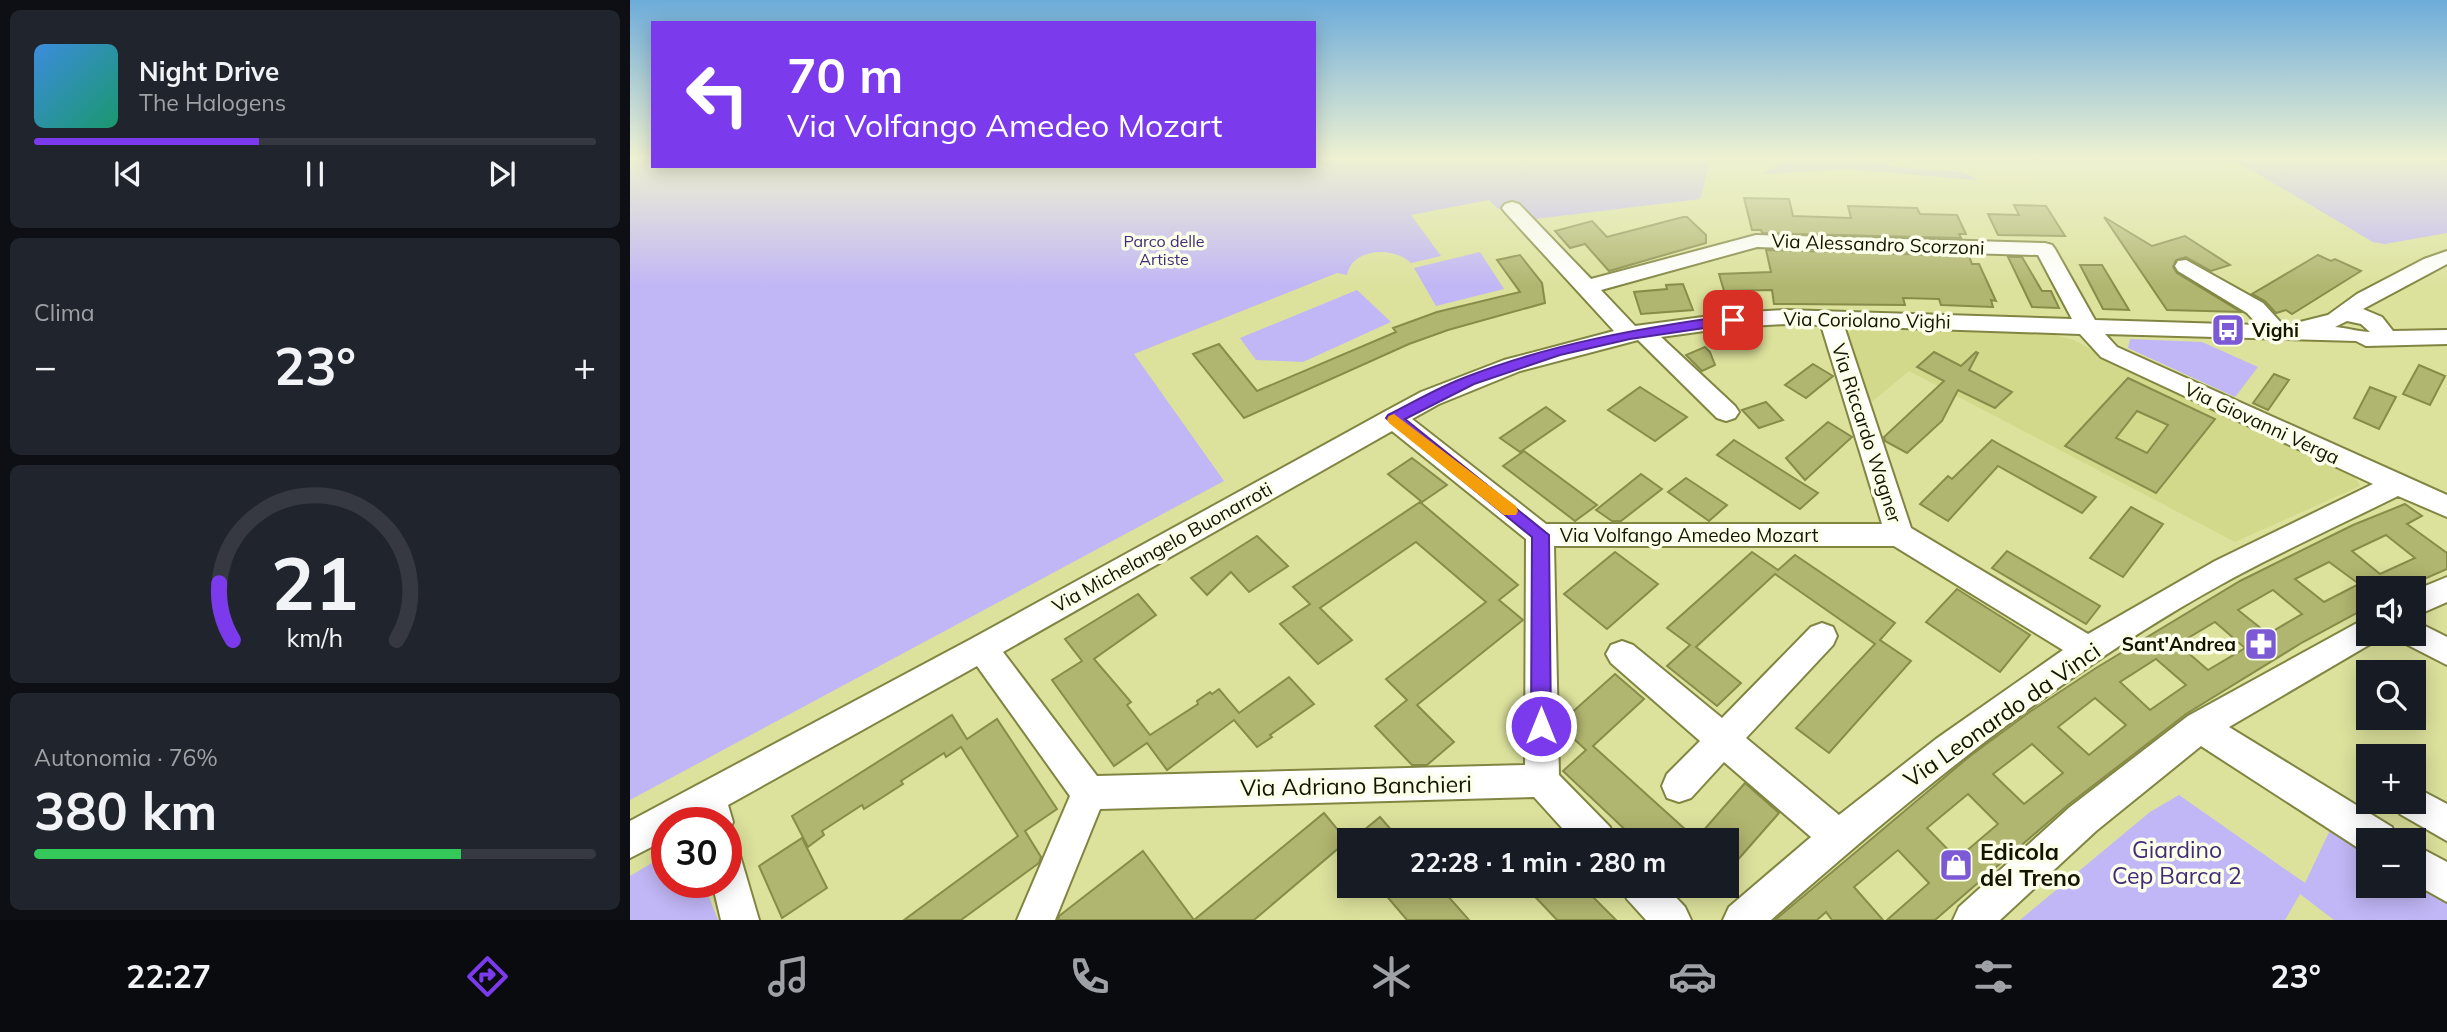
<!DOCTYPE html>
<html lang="it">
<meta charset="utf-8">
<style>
:root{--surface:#171b24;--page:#20242c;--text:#f1f3f6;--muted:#9ea1a6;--line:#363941;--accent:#7c3aed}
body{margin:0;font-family:Mulish,sans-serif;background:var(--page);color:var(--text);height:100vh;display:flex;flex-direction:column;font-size:26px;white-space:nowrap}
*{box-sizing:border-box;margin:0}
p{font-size:23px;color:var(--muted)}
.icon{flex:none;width:38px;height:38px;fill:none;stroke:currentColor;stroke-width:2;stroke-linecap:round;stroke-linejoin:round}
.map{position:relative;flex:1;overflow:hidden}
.drawer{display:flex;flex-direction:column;gap:10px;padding:10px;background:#0d0f14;width:630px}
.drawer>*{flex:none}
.hud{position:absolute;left:21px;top:21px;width:665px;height:147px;border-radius:0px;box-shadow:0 4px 18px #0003;background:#7c3aed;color:#fff;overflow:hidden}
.fabs{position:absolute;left:1726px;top:576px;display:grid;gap:14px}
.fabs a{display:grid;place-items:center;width:70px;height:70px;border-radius:0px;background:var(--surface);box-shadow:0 4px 18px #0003;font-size:35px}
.speed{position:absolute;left:21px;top:807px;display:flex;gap:14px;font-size:35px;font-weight:700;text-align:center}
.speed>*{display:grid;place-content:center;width:91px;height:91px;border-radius:50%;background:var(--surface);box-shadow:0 4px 18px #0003;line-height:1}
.speed .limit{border:10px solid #d22;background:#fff;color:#111}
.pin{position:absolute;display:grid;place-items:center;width:60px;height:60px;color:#fff;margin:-30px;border-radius:14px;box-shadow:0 4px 10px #0006}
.me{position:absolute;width:77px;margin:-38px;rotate:0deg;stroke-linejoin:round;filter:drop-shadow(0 0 5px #0008)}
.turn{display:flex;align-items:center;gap:24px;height:147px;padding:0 21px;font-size:32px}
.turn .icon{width:91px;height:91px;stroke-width:2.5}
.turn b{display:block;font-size:49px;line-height:60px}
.big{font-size:52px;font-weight:700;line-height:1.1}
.drawer .card{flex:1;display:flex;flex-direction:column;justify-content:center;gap:10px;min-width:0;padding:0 24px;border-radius:10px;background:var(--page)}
.drawer .dial{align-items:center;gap:0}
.dial svg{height:182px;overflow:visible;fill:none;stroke:var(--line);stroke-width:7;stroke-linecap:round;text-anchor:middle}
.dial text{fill:var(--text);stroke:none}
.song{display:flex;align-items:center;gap:21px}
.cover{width:84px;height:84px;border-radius:10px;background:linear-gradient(135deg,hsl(210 70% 55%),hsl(160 70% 35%))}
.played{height:7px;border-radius:4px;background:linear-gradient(90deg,var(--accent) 40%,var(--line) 40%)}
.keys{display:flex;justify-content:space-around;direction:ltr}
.heat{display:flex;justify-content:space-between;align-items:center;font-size:38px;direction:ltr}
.charge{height:10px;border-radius:5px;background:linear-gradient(90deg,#34c759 76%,var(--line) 0)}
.trip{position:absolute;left:707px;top:828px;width:402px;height:70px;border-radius:0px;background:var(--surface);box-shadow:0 4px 18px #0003;font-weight:700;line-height:70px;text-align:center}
.menu{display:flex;height:112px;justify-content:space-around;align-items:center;background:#090b0e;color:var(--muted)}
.menu .icon{width:49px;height:49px}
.menu .active{color:var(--accent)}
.menu b{font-size:32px;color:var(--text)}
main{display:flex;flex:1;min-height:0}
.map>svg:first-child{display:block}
</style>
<main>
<section class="drawer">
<div class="card">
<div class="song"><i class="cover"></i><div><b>Night Drive</b><p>The Halogens</p></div></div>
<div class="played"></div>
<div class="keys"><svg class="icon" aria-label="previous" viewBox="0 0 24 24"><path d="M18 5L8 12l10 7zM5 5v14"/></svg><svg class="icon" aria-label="pause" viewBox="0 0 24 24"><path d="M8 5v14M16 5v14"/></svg><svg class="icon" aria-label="next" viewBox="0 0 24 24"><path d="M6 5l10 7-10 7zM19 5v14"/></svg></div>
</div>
<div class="card"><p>Clima</p>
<div class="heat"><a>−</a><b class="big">23°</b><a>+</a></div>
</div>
<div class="card dial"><svg viewBox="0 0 100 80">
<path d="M14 69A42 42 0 1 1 86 69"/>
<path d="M14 69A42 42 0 0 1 8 44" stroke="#7c3aed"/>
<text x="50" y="56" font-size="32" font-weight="700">21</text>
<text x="50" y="72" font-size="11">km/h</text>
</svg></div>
<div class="card"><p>Autonomia · 76%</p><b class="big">380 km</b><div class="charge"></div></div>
</section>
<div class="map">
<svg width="1817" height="920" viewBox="0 0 1817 920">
<rect width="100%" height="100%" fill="#dce29c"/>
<polygon fill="#d3d98b" points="1224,328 1425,335 1444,340 1488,364 1725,477 1730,486 1605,542 1279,371 1243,401 1238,398 1218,333"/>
<g fill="#c1b6f6">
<path d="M 0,158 L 23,158 L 23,166 L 684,166 L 684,158 L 1081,158 L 1070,199 L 905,219 L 894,207 L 868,209 L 859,200 L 781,215 L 811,256 L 781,263 C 763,246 722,248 717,275 L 707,273 L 504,354 L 594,481 L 0,800 Z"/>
<polygon points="1163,158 1233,158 1266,167 1333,172 1348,180 1218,169 1131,174"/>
<polygon points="1601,158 1817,158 1817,233 1755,244 1743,242"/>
<polygon points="850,252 874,289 806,306 784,268"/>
<polygon points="727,290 761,322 673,362 626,360 610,338"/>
<polygon points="1500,339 1572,342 1628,367 1605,397 1498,348"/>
<polygon points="1549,795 1675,883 1701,828 1738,851 1738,886 1783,886 1783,879 1817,900 1817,920 1704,920 1670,894 1655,920 1390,920 1520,812"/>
<polygon points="37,854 37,882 73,882 88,920 0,920 0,876"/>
</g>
<g fill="#b0b56f" stroke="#878c49" stroke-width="2" fill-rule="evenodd">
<polygon points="1114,198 1159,199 1163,216 1221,218 1218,206 1287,208 1290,214 1327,215 1336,234 1329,234 1331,238 1132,233 1131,230 1122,230"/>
<polygon points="1384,205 1416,206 1435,236 1368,235 1358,214 1389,215"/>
<polygon points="1053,217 1057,217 1076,235 1076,243 979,271 955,244 940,248 925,231 962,221 977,237"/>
<polygon points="1474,217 1522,246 1555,236 1600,265 1581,271 1556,257 1546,260 1543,267 1547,273 1611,312 1537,310"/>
<polygon points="1136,250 1339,256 1342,264 1349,264 1366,301 1361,300 1363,307 1311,305 1309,299 1273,298 1275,305 1159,304 1144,304 1142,290 1094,291 1089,274 1141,272"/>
<polygon points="890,255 912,283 915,303 818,330 779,344 614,418 563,354 589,344 627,391 766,332 763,328 807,312 890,292 867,260"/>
<polygon points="1688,255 1701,261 1705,259 1731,271 1662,314 1656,310 1646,313 1635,301 1622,294"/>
<polygon points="1378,257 1392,257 1412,291 1421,291 1429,308 1402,307"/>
<polygon points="1450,265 1472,265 1499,310 1473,309"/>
<polygon points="1053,284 1063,310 1011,314 1004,292 1037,289 1036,285"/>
<polygon points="1075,347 1080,352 1085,365 1072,371 1056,355"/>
<polygon points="1304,352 1331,366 1346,352 1348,353 1339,370 1382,392 1365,408 1328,390 1312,421 1277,453 1255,441 1254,437 1314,381 1287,367"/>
<polygon points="1183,364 1203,376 1176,398 1155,385"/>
<polygon points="1789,365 1815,376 1800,405 1773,394"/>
<polygon points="1644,374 1659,380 1638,410 1623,403"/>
<path d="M 1498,378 L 1585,419 L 1526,493 L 1435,446 ZM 1507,411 L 1538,425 L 1517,453 L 1486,438 Z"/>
<polygon points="1010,387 1057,417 1025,441 978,410"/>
<polygon points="1740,387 1766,397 1749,429 1724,418"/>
<polygon points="1136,402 1153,420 1129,428 1112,410"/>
<polygon points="916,407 935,421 890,452 870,438"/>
<polygon points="1198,422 1222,437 1175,480 1156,458"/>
<polygon points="1104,440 1164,478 1188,493 1170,509 1087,455"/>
<polygon points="1362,440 1374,447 1466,497 1452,513 1368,466 1318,521 1290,504 1318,476 1322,479"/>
<polygon points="894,451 967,505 945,521 873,466"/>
<polygon points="782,458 817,485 792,502 758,474"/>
<polygon points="1011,474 1032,489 991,521 982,521 966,510"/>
<polygon points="1056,478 1097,505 1079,521 1038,492"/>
<polygon points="790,502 888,585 869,600 893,620 787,705 824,742 797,765 782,765 745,726 777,700 756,679 856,602 786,542 690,608 722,640 688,664 650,624 680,604 663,587"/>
<path d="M 1775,504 L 1792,516 L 1777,524 L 1817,553 L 1817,569 L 1774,588 L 1738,588 L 1738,607 L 1673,642 L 1556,714 L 1438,805 L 1305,920 L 1257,920 L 1299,883 L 1268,850 L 1224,887 L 1253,920 L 1202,920 L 1196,912 L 1187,920 L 1145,920 L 1340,756 L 1401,711 L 1466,668 L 1610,581 L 1723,525 ZM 1756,535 L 1785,558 L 1750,574 L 1722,551 ZM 1699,562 L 1729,584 L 1694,602 L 1665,579 ZM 1643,590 L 1672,614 L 1638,634 L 1608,610 ZM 1585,622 L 1615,648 L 1578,670 L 1548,644 ZM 1526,659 L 1556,685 L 1520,710 L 1490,682 ZM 1465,698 L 1496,725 L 1459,755 L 1428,727 ZM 1402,744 L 1433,773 L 1394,804 L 1363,774 ZM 1338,794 L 1368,824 L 1327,859 L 1297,828 Z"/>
<polygon points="1501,507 1533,524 1493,577 1460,558"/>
<polygon points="627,536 658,566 619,592 601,572 577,595 561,578"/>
<polygon points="1377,551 1470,606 1456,624 1362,568"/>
<polygon points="985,552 1028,584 977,629 934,594"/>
<polygon points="1122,552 1148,570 1165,555 1265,623 1250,640 1281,661 1199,753 1166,728 1245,644 1145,574 1066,647 1111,683 1087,706 1037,666 1060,645 1037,628"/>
<polygon points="1327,589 1400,635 1370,672 1296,622"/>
<polygon points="508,594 526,615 464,659 501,702 497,705 520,735 568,704 567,701 580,692 582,694 589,689 609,713 659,677 684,704 640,735 642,737 627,747 604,720 537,770 517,743 484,766 422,680 452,661 435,639"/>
<polygon points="985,674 1014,699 963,746 1066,839 1115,783 1149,813 1097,872 1097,840 1006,840 933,771 956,750 931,727 930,723"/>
<polygon points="322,715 337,739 367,719 427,809 395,831 411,857 409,863 331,920 274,920 388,836 331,747 316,757 314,753 271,781 273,784 234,809 232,805 192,831 194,835 178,847 162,816"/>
<polygon points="694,813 717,841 624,920 564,920"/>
<polygon points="750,817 770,840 722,840"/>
<polygon points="172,838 197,888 152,918 129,866"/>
<polygon points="513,851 564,920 428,920 429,916"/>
<polygon points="748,886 809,886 839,920 777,920"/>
<polygon points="895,886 952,886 986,920 927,920"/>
</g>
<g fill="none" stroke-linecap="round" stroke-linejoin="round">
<defs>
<g id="minor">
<path d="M 882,202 L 889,204 L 961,279 L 1126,235 L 1415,243 L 1422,245 L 1425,249 L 1465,320 L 1628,325 L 1617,313 L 1548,271 L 1545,266 L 1548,261 L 1556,260 L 1633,303 L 1654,326 L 1667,326 L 1670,322 L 1698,315 L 1727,294 L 1794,259 L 1817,251 L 1817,264 L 1733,309 L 1752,317 L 1763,331 L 1817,330 L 1817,344 L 1736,346 L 1726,341 L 1475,334 L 1487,347 L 1817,495 L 1817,517 L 1768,496 C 1695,532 1620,566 1550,608 C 1403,696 1270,806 1141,920 L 1093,920 L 1099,907 L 1181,837 L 1094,762 L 1061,798 L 1049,802 L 1037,798 L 1032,786 L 1037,774 L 1070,741 L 981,663 L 976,654 L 981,645 L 992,641 L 1003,645 L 1092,718 L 1181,627 L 1192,623 L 1203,627 L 1207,636 L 1203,645 L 1116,738 L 1209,815 L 1306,739 L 1433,650 L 1264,546 L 924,546 L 929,775 L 980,827 L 985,840 L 943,840 L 904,797 L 470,809 L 425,920 L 387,920 L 440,796 L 347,666 L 98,805 L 103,822 L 98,834 L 96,822 L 37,822 L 37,839 L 0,858 L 0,821 L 341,639 L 754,412 L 791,392 L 874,360 L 984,331 L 875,212 L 872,208 L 875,204 ZM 1127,247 L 1408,255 L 1442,319 L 1155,310 L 1103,313 L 1005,326 L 971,290 ZM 1717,321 L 1731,324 L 1740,332 C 1730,332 1718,328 1705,327 ZM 1155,324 L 1191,325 L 1252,524 L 916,524 L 782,419 L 809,404 L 890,371 L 1008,340 L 1087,418 L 1096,421 L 1105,418 L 1109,412 L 1105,406 L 1031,337 L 1103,327 ZM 1214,326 L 1450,334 L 1471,357 L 1743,484 L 1585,561 L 1458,634 L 1281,528 ZM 762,431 L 896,539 L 895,765 L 467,776 L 373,652 Z"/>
<polygon points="1817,577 1817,602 1783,617 1783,591"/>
<polygon points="1738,617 1738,634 1752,634 1749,639 1599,727 1762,827 1767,840 1738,840 1736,853 1571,746 1466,831 1370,920 1323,920 1329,907 1440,807 1558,716"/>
<polygon points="1783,620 1817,637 1817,665 1772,642 1768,634 1783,634"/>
<polygon points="1783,786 1817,804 1817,841 1770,814 1765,802 1783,802"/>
<polygon points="1783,844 1817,862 1817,902 1783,883"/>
<polygon points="96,847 109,852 129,920 91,920 82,882 96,882"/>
<polygon points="991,886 1035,886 1055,907 1061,920 1016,920 997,899"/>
</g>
</defs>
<use href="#minor" stroke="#818542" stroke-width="4"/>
<use href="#minor" fill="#fff" fill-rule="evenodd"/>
</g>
<linearGradient id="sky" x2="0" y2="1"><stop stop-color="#6dacda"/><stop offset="0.55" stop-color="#eff2d2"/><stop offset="1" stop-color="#eff2d2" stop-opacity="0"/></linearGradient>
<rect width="1817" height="287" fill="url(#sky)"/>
<path fill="#7c3aed" stroke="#51269a" stroke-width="2" d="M 1103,315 L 1110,320 L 1108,323 L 1000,339 L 930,355 L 844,384 L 775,419 L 919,535 L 921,726 L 918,732 L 911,735 L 904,732 L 901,726 L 902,537 L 756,418 L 758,415 C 784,402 809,387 836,377 C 923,343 1012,328 1103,315 Z"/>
<polygon fill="#f59e0b" points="764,414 886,506 888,511 886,515 874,515 759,423 757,419 759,416"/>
<defs>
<symbol id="bus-square" viewBox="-11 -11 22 22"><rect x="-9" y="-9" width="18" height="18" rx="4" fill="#7c5ad5" stroke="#fcffea"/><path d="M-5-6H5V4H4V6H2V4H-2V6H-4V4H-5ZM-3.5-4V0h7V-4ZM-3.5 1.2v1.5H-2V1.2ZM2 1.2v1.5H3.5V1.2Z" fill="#fff"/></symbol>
<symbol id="pharmacy-square" viewBox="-11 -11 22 22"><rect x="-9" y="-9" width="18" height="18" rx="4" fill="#7c5ad5" stroke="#fcffea"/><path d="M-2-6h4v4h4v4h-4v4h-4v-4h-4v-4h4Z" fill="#fff"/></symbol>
<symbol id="shop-square" viewBox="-11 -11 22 22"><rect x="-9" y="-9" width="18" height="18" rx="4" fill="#7c5ad5" stroke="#fcffea"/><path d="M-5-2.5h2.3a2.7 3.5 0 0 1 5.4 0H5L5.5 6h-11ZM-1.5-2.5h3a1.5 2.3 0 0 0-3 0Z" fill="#fff"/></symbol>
</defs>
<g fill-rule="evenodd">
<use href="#bus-square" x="1579" y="311" width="38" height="38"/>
<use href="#pharmacy-square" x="1612" y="625" width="38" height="38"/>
<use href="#shop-square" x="1307" y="846" width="38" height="38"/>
</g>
<g text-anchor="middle" stroke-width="7" stroke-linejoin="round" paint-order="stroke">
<g font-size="16" fill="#422c78" stroke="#fcffea">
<text x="534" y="247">Parco delle<tspan x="534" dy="18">Artiste</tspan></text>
</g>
<g font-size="19" fill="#141500" stroke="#fcffea">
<text transform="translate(1248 244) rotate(2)" y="7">Via Alessandro Scorzoni</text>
<text transform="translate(1237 320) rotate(1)" y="7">Via Coriolano Vighi</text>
<text transform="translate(1632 423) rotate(25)" y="7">Via Giovanni Verga</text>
<text transform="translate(1237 433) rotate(72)" y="7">Via Riccardo Wagner</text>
<text x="1059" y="542">Via Volfango Amedeo Mozart</text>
<text transform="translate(532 547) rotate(-29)" y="7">Via Michelangelo Buonarroti</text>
</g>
<g font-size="19" font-weight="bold" fill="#141500" stroke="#fcffea" text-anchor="start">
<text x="1622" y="337">Vighi</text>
<text x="1606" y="651" text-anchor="end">Sant'Andrea</text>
</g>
<g font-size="23" fill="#141500" stroke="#fcffea">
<text transform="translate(1372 715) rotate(-35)" y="8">Via Leonardo da Vinci</text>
<text transform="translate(726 786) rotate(-1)" y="8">Via Adriano Banchieri</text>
</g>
<g font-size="23" fill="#422c78" stroke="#fcffea">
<text x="1547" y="858">Giardino<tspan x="1547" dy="26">Cep Barca 2</tspan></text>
</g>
<g font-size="23" font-weight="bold" fill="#141500" stroke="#fcffea" text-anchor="start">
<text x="1350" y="860">Edicola<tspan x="1350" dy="26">del Treno</tspan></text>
</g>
</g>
</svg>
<div class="fabs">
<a><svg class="icon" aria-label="sound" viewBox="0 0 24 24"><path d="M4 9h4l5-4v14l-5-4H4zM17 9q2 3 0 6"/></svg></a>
<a><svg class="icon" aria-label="search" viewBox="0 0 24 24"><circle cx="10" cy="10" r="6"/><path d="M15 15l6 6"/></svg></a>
<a>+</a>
<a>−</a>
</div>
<div class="speed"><div class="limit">30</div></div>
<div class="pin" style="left:1103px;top:320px;background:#d93025"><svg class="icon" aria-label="arrive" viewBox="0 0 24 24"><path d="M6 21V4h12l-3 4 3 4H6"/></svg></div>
<svg class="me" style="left:911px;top:726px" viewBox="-20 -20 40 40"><circle r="17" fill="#7c3aed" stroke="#fff" stroke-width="3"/><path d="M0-11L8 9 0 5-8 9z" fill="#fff"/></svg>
<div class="trip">22:28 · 1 min · 280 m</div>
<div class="hud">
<div class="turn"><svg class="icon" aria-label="left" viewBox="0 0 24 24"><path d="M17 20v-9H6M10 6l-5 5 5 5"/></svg><div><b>70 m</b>Via Volfango Amedeo Mozart</div></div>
</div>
</div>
</main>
<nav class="menu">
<b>22:27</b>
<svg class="icon active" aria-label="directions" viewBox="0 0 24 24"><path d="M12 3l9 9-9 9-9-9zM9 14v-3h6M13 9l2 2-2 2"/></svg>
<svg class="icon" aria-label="music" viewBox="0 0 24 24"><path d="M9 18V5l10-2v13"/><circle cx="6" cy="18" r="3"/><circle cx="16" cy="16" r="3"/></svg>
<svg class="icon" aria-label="phone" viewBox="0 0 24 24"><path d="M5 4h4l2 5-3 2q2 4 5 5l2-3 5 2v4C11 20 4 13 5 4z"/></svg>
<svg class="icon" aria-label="climate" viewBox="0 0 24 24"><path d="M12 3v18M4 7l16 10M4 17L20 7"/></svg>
<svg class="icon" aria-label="car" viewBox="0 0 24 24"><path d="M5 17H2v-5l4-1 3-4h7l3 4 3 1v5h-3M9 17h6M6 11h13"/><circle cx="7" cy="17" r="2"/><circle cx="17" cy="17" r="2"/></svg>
<svg class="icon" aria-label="filters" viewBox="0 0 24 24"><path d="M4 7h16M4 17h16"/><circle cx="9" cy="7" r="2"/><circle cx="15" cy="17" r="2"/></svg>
<b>23°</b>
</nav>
